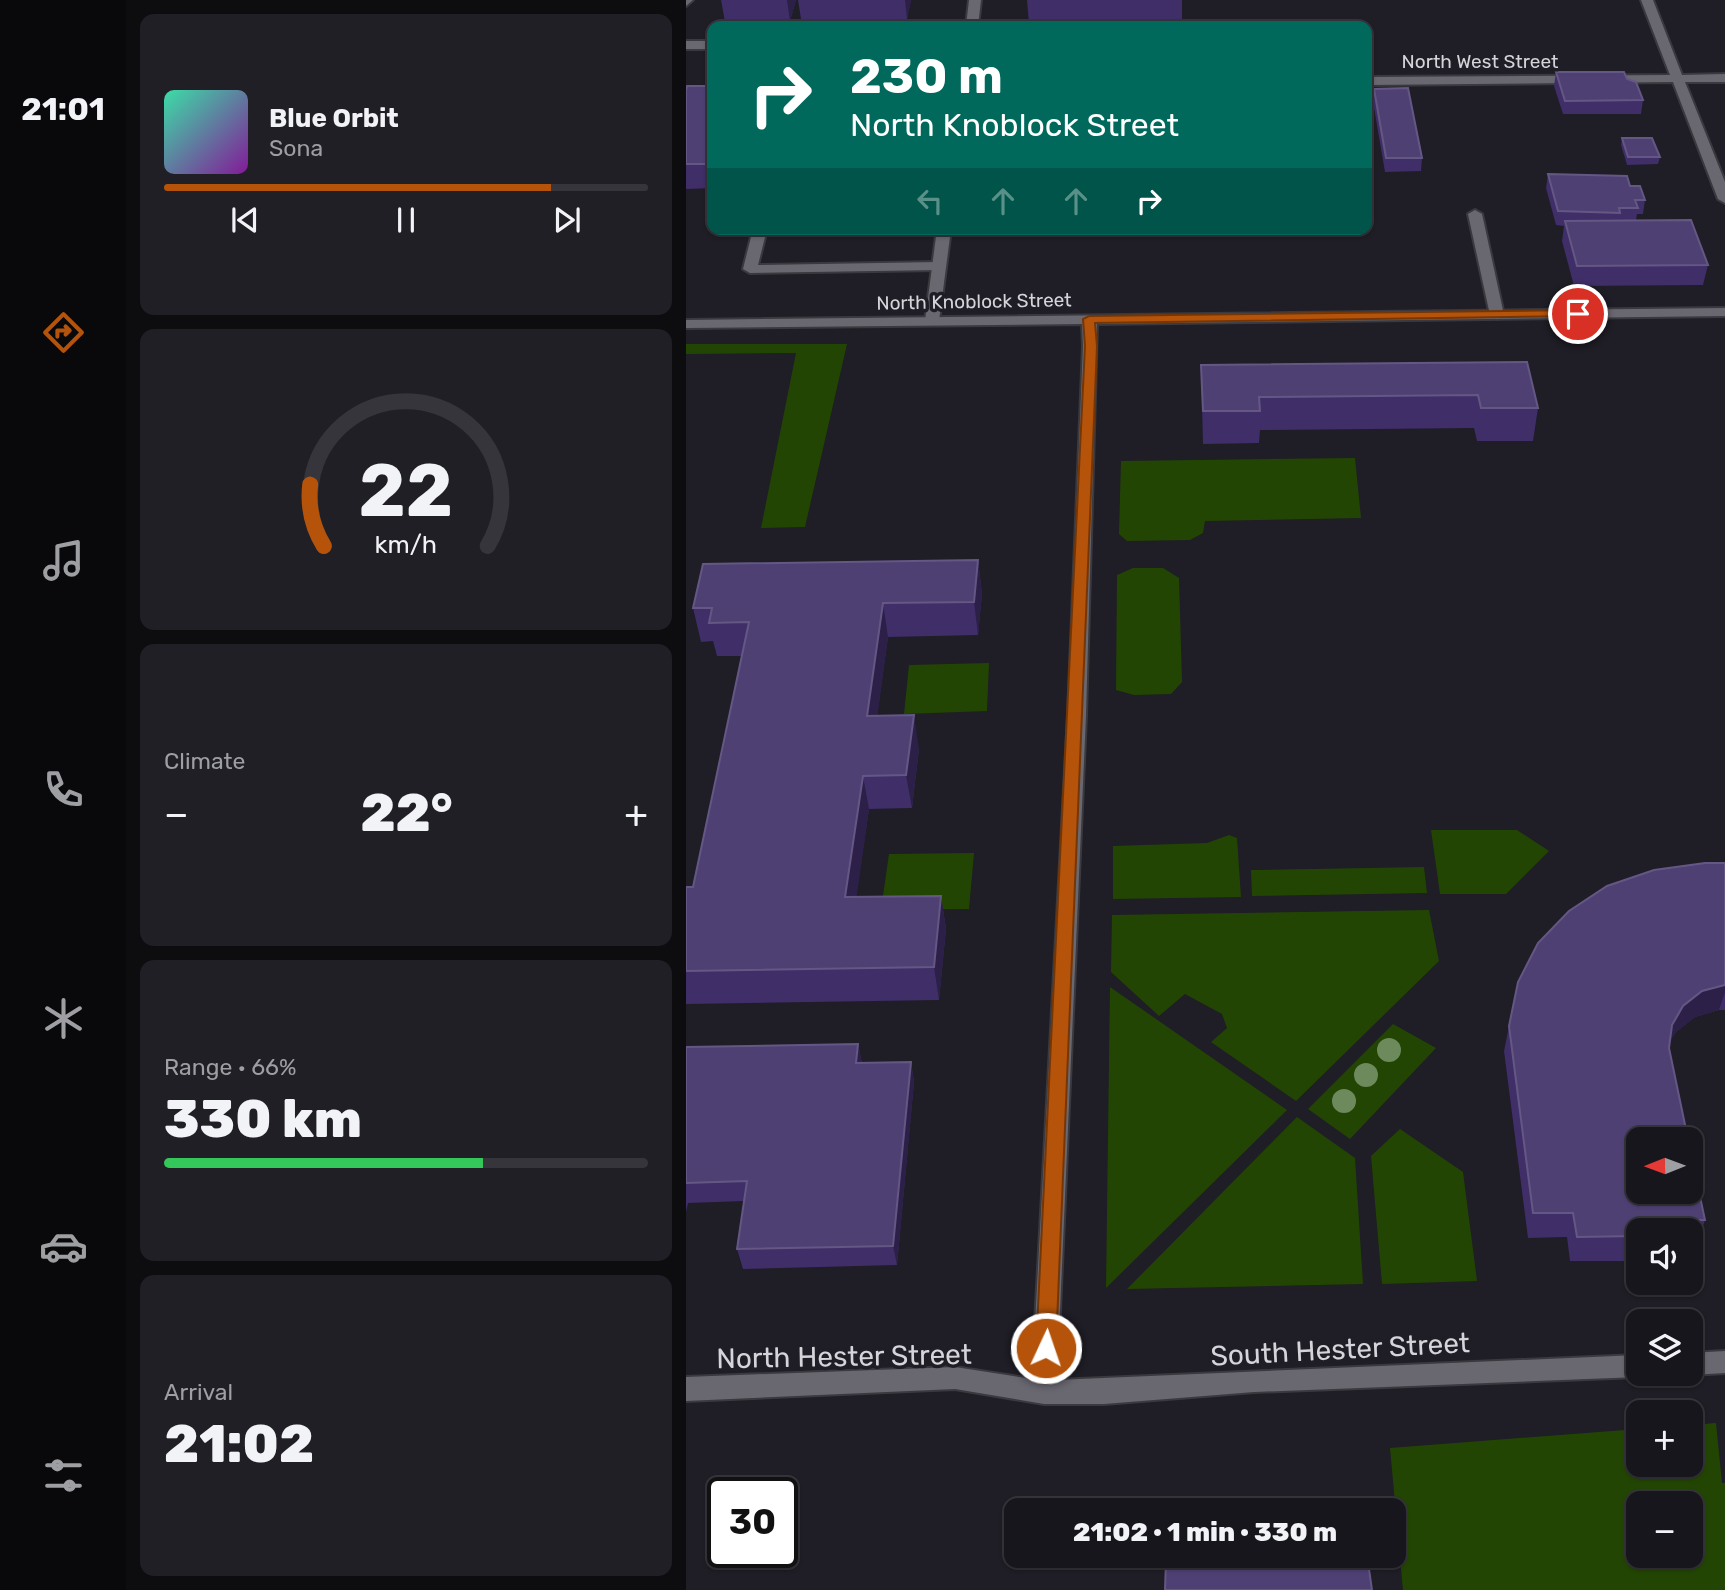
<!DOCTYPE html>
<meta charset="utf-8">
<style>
:root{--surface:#17161c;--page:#201f25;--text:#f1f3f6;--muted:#9e9fa3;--line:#36353b;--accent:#b45309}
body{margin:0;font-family:Rubik,sans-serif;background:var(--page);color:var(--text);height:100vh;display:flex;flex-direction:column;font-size:26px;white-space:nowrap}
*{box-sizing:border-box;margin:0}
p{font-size:23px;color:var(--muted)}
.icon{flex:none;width:38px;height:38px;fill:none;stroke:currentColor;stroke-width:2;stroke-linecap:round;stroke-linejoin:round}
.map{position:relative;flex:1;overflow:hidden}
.details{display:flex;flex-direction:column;gap:14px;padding:14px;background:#0d0c0f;width:560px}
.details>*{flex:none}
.banner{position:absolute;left:21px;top:21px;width:665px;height:214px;border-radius:14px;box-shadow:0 2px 5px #0004,0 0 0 2px var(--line);background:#00695c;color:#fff;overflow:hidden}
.needle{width:46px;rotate:269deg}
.buttons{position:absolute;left:940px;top:1127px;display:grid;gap:14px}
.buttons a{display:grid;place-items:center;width:77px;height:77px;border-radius:14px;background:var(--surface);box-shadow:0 2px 5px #0004,0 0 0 2px var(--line);font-size:35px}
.speed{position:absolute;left:21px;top:1477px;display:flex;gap:14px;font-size:35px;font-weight:700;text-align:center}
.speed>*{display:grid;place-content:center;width:91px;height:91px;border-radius:50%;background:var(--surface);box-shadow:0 2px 5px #0004,0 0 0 2px var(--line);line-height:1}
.speed .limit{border:4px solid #111;border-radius:10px;background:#fff;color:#111}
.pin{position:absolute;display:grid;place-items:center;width:60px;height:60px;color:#fff;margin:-30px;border:4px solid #fff;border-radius:50%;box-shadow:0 2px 7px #0007}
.me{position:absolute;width:77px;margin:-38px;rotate:3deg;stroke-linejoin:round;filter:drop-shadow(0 0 5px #0008)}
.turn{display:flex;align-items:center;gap:24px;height:147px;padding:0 28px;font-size:32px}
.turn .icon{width:91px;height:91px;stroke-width:2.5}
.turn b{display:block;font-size:49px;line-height:60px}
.lanes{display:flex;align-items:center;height:66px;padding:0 28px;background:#0003;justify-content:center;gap:35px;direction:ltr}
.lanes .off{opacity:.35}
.big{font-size:52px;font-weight:800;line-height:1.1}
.details .card{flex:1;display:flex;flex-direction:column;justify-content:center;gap:10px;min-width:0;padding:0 24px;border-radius:14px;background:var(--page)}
.details .dial{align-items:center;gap:0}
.dial svg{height:182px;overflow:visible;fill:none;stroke:var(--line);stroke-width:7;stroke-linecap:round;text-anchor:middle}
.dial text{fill:var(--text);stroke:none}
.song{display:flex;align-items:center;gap:21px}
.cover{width:84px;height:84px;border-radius:10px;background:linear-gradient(135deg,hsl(160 70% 55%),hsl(290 70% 35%))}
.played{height:7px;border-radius:4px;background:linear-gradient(90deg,var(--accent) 80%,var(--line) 80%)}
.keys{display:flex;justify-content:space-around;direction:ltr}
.heat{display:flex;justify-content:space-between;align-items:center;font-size:38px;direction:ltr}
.charge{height:10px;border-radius:5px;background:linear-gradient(90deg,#34c759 66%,var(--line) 0)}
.trip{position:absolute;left:318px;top:1498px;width:402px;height:70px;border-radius:14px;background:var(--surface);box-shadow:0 2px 5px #0004,0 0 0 2px var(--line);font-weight:800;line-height:70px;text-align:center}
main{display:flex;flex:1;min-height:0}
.tabs{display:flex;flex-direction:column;width:126px;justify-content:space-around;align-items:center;background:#09090b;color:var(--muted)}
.tabs .icon{width:49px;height:49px}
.tabs .selected{color:var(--accent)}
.tabs b{font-size:32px;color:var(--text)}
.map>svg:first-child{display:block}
</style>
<main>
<nav class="tabs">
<b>21:01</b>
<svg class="icon selected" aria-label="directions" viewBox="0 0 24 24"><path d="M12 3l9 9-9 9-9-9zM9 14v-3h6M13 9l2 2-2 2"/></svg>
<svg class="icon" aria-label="music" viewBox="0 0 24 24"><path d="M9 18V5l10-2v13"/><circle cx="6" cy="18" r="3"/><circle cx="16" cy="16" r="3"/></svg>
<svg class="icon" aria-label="phone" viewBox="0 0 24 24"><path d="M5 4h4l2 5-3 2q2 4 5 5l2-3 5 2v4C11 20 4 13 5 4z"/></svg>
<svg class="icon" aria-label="climate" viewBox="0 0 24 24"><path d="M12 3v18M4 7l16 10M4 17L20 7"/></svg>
<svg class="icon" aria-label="car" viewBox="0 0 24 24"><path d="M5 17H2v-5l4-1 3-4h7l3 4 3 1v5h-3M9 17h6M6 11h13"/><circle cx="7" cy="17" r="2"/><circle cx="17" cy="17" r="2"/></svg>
<svg class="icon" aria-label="filters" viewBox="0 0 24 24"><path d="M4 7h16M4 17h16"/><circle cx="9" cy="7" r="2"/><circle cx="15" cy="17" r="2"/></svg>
</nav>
<section class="details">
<div class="card">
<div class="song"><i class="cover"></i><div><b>Blue Orbit</b><p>Sona</p></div></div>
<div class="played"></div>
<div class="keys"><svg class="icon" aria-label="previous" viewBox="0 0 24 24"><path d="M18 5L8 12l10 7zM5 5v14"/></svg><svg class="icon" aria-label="pause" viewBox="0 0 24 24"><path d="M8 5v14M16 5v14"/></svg><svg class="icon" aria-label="next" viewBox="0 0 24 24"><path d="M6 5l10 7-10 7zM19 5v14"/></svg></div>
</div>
<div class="card dial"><svg viewBox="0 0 100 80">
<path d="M14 69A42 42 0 1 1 86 69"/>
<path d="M14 69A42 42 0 0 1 8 42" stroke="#b45309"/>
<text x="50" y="56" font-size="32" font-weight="700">22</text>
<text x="50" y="72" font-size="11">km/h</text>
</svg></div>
<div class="card"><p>Climate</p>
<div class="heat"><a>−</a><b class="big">22°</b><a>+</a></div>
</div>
<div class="card"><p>Range · 66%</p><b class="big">330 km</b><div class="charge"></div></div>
<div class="card"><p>Arrival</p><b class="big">21:02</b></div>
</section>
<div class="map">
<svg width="1039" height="1590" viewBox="0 0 1039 1590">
<rect width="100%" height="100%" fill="#1f1d25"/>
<g fill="#234504" fill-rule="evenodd">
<polygon points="161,344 119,527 75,528 110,353 0,354 0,344"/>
<polygon points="669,458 675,518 519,521 517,533 504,540 441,541 433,534 435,461"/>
<polygon points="447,568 477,568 493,578 496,682 485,694 448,695 430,690 431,575"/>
<polygon points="303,663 301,711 218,714 223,665"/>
<polygon points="745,830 831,830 863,851 820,894 754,894"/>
<polygon points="543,835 551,838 555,897 427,899 427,846 521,843"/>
<polygon points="288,853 283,909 195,910 203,854"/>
<polygon points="738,867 741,893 566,896 565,870"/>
<polygon points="743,910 753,961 610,1101 525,1042 541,1028 536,1014 499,994 473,1016 425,972 426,915"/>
<polygon points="424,987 601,1110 420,1288"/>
<polygon points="707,1024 750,1048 664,1139 622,1109"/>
<polygon points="611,1117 669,1158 677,1284 441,1289"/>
<polygon points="714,1129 777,1172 791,1281 696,1284 685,1156"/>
<path d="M 1030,1423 L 1036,1483 L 1039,1483 L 1039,1590 L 717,1590 L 704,1448 L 952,1429 L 952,1465 L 1004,1465 L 1005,1425 ZM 1004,1503 L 1004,1556 L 952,1556 L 952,1503 Z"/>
</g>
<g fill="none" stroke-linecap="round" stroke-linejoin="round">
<defs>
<g id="service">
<polygon points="0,0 7,0 0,6"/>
<rect x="0" y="41" width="26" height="8"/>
<polygon points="789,210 796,214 818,315 811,319 804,315 782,214"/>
<polygon points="67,229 81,229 72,265 253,262 260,266 253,270 64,273 57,269"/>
</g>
<g id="minor">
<polygon points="955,0 967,0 996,75 1039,74 1039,82 999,82 1039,182 1039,203 1032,199 987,82 681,85 681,77 984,75"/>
<polygon points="1039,308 1039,316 411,324 400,715 371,1380 952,1355 952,1374 961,1374 952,1377 568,1392 418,1404 358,1404 269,1389 0,1401 0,1377 269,1367 346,1379 382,715 397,346 396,324 0,328 0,320"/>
<polygon points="1039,1351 1039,1373 1004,1375 1000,1374 1004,1374 1004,1353"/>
</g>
<g id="tertiary">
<polygon points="283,0 295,0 292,26 280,26"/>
<polygon points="251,229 265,229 253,321 246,325 239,321"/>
</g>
</defs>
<use href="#service" stroke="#3a393f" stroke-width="4"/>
<use href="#minor" stroke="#3a393f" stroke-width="4"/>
<use href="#tertiary" stroke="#3a393f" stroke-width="4"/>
<use href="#service" fill="#696871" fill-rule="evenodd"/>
<use href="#minor" fill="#696871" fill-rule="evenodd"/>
<use href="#tertiary" fill="#696871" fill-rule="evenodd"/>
</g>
<g fill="#6c8a5c">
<circle cx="703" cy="1050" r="12"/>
<circle cx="680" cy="1075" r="12"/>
<circle cx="658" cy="1101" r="12"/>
</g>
<g fill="#3f2e68">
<polygon points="35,0 110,0 104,21 39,22"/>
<polygon points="112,0 225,0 221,19 115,19"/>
<polygon points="341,0 496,0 496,26 351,26 351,23 343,23"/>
<polygon points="870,72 941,79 957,100 955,114 877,114 868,86"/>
<polygon points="26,86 26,188 0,189 0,90"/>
<polygon points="688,89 736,158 735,171 699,172 687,102"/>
<polygon points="936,138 974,157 972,164 941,165 935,145"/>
<polygon points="862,174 959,200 957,214 951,214 950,221 1022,265 1017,285 888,286 876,241 878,226 870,225 860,188"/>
<polygon points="841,362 852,408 847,441 791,441 788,428 574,430 573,443 517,444 515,365"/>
<polygon points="292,560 296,594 292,635 202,637 191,716 233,749 226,808 183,809 170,897 255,896 260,929 253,1000 0,1004 0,887 7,887 56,656 31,656 27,641 15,642 7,608"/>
<polygon points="1039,863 1039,1010 1033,1010 1009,1017 990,1032 983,1042 983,1048 1019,1220 1011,1245 1004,1245 1004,1230 952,1230 952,1261 884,1261 881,1237 842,1238 818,1051 823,1026"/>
<polygon points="172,1044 176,1063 225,1062 228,1082 211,1265 57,1269 51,1249 58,1201 2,1203 0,1212 0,1047"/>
</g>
<g fill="#2c2048">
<polygon points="101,0 110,0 104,21"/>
<polygon points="219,0 225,0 221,19"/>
<polygon points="292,560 296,594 292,635 288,602"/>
<polygon points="197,603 202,637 187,749 181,716"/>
<polygon points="228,715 233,749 226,808 220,775"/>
<polygon points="177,776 183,809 166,930 159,897"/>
<polygon points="255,896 260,929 253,1000 248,967"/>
<polygon points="1039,985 1039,992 1033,1010 1009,1017 990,1032 978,1051 986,1025 997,1006 1016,991"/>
<polygon points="172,1044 176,1064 170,1063"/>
<polygon points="225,1062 228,1082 211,1265 207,1246"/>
</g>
<g fill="#4f4074" stroke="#645784" stroke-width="2">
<polygon points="870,72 938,72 941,79 950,82 957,100 879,101"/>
<polygon points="1,86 26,86 26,164 0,164 0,90"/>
<polygon points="722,88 736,158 700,158 688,89"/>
<polygon points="936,138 966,138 974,157 942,157"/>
<polygon points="862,174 941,176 944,186 954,186 959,200 949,200 952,208 933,208 934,213 872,211"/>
<polygon points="1005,220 1022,265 891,266 879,221"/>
<polygon points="841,362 852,408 795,408 792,395 573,397 574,411 517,411 515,365"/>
<polygon points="292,560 288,602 197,603 181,716 228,715 220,775 177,776 159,897 255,896 248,967 0,971 0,887 7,887 63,622 23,623 26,608 7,608 17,564"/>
<polygon points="1019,863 1039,863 1039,985 1016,991 997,1006 986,1025 983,1048 1002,1139 952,1139 952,1192 1004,1192 1004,1150 1019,1220 993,1220 996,1230 952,1230 952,1236 891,1237 887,1213 847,1213 823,1026 832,982 852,943 883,911 921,886 968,870"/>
<polygon points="172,1044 170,1063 225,1062 207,1246 51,1249 61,1181 0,1183 0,1047"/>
<polygon points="480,1561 682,1562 686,1590 479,1590"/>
</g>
<polygon fill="#b45309" stroke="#753606" stroke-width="2" points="892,310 898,314 896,316 409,323 411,346 370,1348 367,1355 360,1357 353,1355 350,1348 399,346 397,319 403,316"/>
<g text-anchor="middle" stroke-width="7" stroke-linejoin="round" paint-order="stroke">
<g font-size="19" fill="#d5d4da" stroke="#1f1d25">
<text x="794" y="68">North West Street</text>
<text transform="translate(288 301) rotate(-1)" y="7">North Knoblock Street</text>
</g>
<g font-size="28" fill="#d5d4da" stroke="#1f1d25">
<text transform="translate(654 1349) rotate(-3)" y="10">South Hester Street</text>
<text transform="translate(158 1356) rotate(-1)" y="10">North Hester Street</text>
</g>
</g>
</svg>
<div class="buttons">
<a><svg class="needle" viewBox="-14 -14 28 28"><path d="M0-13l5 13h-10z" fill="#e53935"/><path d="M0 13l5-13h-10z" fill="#9e9fa3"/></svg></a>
<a><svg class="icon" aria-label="sound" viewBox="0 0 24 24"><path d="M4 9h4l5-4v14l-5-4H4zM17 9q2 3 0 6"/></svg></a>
<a><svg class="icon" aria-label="layers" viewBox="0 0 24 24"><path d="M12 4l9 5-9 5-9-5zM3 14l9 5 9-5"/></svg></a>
<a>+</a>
<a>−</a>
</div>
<div class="speed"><div class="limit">30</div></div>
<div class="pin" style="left:892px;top:314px;background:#d93025"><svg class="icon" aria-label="arrive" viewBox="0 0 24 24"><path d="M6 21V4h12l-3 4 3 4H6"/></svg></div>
<svg class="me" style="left:360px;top:1348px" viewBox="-20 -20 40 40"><circle r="17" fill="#b45309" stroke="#fff" stroke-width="3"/><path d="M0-11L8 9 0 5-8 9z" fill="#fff"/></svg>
<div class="trip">21:02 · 1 min · 330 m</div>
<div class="banner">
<div class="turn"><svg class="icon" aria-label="right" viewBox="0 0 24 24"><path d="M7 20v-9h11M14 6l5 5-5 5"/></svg><div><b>230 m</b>North Knoblock Street</div></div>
<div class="lanes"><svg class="icon off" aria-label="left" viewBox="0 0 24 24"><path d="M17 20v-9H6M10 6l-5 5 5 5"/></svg><svg class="icon off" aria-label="ahead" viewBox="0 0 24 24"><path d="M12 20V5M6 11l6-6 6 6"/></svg><svg class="icon off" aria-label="ahead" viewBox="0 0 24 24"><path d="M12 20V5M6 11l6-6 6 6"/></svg><svg class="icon" aria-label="right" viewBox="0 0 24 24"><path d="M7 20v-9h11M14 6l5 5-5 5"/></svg></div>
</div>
</div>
</main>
